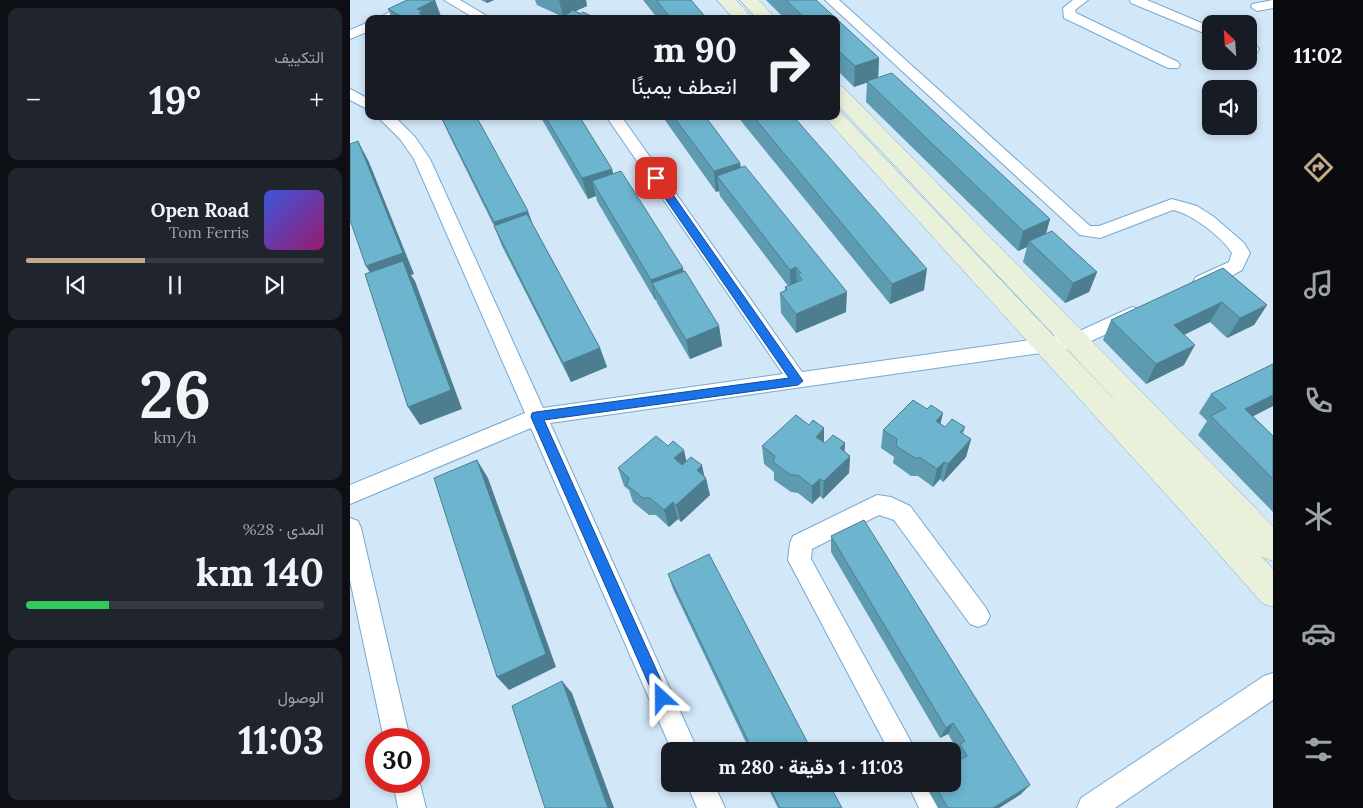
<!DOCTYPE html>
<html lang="ar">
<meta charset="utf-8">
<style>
:root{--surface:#171b24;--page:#20242c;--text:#f1f3f6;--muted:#9ea1a6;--line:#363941;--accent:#c2aa8a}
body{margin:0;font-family:Lora,Vazirmatn,serif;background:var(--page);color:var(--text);direction:rtl;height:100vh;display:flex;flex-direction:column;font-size:19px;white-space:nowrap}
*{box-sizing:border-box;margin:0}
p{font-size:16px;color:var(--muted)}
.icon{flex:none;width:28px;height:28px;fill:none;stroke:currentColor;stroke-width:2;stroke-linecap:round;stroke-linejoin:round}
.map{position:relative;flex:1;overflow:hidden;direction:ltr}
.sheet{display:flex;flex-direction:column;gap:8px;padding:8px;background:#0d0f14;width:350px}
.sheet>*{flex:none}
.guide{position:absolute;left:15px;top:15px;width:475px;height:105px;border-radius:10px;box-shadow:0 2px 8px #0003;direction:rtl;background:#171b24;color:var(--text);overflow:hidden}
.needle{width:32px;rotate:335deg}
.buttons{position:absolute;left:852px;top:15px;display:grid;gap:10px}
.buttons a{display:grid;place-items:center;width:55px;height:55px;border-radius:10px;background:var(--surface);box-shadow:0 2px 8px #0003;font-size:25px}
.speed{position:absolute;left:15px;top:728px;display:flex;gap:10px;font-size:25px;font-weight:700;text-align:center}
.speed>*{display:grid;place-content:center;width:65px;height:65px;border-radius:50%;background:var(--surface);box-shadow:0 2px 8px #0003;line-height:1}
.speed .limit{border:8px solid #d22;background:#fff;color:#111}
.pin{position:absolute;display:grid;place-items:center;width:42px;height:42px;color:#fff;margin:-21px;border-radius:10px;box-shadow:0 2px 8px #0006}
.me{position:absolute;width:55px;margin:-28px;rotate:336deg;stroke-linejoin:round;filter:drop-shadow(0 0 4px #0008)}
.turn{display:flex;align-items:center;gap:18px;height:105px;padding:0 20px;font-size:22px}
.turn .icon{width:65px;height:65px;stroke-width:2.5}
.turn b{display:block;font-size:35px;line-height:42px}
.big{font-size:38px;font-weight:800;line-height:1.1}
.sheet .card{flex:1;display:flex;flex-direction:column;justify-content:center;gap:8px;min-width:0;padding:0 18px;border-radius:10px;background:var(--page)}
.sheet .dial{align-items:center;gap:0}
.dial b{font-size:65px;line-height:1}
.song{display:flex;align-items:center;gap:15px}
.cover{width:60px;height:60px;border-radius:8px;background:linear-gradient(135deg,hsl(230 70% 55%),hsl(320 70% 35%))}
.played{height:5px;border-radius:2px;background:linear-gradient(90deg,var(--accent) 40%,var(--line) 40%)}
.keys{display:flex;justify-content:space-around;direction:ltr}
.heat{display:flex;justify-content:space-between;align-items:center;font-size:28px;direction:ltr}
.charge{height:8px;border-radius:4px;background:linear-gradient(90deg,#34c759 28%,var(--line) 0)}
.trip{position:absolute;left:311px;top:742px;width:300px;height:50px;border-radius:10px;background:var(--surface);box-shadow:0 2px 8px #0003;font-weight:800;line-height:50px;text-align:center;direction:rtl}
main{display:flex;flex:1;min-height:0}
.menu{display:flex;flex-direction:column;width:90px;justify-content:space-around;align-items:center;background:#090b0e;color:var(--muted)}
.menu .icon{width:35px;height:35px}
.menu .on{color:var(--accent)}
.menu b{font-size:22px;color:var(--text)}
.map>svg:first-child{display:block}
</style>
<main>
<nav class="menu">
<b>11:02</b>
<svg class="icon on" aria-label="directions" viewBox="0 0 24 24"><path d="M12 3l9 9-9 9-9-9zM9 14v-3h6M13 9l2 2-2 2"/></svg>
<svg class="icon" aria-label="music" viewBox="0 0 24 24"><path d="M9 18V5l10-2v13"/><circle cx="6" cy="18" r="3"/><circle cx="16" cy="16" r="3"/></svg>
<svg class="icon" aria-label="phone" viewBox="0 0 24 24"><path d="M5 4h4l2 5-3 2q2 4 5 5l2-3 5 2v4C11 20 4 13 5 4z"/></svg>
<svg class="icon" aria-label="climate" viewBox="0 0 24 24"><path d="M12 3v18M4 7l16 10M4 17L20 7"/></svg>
<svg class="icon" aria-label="car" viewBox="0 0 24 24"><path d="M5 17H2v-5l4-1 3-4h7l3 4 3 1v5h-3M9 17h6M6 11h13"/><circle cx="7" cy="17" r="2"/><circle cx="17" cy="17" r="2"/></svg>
<svg class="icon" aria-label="filters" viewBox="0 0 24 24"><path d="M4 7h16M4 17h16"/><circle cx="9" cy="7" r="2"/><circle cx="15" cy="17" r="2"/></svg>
</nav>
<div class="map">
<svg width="923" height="808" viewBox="0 0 923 808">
<rect width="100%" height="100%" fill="#d2e7f8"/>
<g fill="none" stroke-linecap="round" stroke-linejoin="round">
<defs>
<g id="street">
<polygon points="60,0 76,0 44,19 27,19"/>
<polygon points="94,0 110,0 142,19 126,19"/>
<path d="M 475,0 L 489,0 L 740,226 L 749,226 L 822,199 L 847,206 L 864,217 L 894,243 L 900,253 L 892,270 C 879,277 860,291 846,287 L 843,282 L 846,277 L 879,262 L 882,253 C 872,237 842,214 823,210 L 750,238 L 730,235 Z"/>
<polygon points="723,0 738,0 725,10 726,13 828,62 830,65 828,68 818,68 714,18 713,8"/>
<polygon points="780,0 797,0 861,27 861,36 781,3"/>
<polygon points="923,0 923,8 907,11 901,7 902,4"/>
<polygon points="19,22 19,31 0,39 0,30"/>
<polygon points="899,44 907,46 909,49 907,52 899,52"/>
<polygon points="0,89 19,99 19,110 0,100"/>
<polygon points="27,116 45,117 65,137 80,159 193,408 433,374 256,116 271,116 452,372 723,334 782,307 789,309 791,314 789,319 726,348 200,423 348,751 322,751 181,428 0,504 0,485 175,413 64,159 50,139"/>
<polygon points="527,495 541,497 560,506 636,608 640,616 636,624 628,627 620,624 544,520 529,515 462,549 461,559 566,751 539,751 438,560 440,543 443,536"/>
<polygon points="0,518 8,521 11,528 60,739 34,739 0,580"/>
<polygon points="923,673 923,700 765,808 727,808 731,798 914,676"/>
<polygon points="69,780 76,808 48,808 43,781 69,781"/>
<polygon points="337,784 364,784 375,808 347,808"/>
<polygon points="558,784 586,784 598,808 569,808"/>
</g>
<g id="secondary">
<polygon points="367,0 386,0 403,19 384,19"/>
<polygon points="390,0 409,0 426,19 407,19"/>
<polygon points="486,85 493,87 923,526 923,561 912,557 904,548 923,569 923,607 912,603 831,511 477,120 474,116 486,116 486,110 491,112 778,414 486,103"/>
</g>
</defs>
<use href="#street" stroke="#76a9d2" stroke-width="2"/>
<use href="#secondary" stroke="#76a9d2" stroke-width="1"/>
<use href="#street" fill="#fff" fill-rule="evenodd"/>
<use href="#secondary" fill="#e9f1db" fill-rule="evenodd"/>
</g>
<g fill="#5e9bb1">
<polygon points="131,0 144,0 137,3"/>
<polygon points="185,0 236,0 237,6 225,11 247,19 213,17 187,5"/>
<polygon points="293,0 341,0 357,19 308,19"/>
<polygon points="416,0 466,0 529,58 528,78 542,73 700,219 696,234 702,231 747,272 739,292 715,303 673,262 677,247 668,251 516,102 517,82 504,87 486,69 486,19 435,19"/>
<polygon points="38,9 92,19 42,19"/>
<polygon points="190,116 229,116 262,169 263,174 334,272 369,326 372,346 340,359 307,303 306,299 305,300 247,201 246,196 238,199"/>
<polygon points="312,116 355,116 390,163 391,167 496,312 446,333 431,313 430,293 435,290 435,287 438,286 370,196 369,191 366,192"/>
<polygon points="387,116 443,116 574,290 540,304"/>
<polygon points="91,117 182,223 250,348 257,367 221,382 152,246 144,226 100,137"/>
<polygon points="873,268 917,305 904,325 877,338 860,322 834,335 834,365 796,384 753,340 761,320"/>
<polygon points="923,364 923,406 903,416 923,436 923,512 848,435 857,421 849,413 861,394"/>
<polygon points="591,424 595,427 615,427 613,434 621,439 616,457 593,482 590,479 583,487 568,476 561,476 543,463 544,457 531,448 533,430"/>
<polygon points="474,442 495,443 494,452 500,456 499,473 473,499 470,496 462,504 448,493 441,492 424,480 424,472 414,464 412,446"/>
<polygon points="336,461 354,476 360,495 331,522 328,519 319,527 306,515 299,515 283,502 279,490 274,486 268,468"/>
<polygon points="481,536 671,794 649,808 588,808 579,792 584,784 602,784 608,761 604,754 607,749 598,734 590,738 481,552"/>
<polygon points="318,574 462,751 400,751 323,589"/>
<polygon points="416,784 479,784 492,808 428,808"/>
</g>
<g fill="#4c7e90">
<polygon points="85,0 92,19 71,19 67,9"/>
<polygon points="136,0 144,0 137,3"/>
<polygon points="209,0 236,0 237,6 213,17"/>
<polygon points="529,58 528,79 504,87 505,66"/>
<polygon points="8,141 19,162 64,274 61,275 65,281 112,409 70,425 58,407 28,286 16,266"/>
<polygon points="390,163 392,183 367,176 369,191 366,192 364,171"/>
<polygon points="262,169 267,189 242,181 246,196 238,199 232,178"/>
<polygon points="178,211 185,231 153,243 144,222"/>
<polygon points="700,219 694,240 679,241 677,247 668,251 673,231"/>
<polygon points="446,267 447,287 441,290 440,270"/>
<polygon points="333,268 337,288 302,283 306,299 305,300 301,280"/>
<polygon points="577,269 574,290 540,304 542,284"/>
<polygon points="747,272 739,292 715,303 723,283"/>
<polygon points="497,292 496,312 446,333 446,314"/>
<polygon points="872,302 860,322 813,345 824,325"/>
<polygon points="917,305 904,325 877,338 890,318"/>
<polygon points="369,326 372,346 340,359 336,340"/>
<polygon points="845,345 834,365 796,384 806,364"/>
<polygon points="250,348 257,367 221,382 213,363"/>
<polygon points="923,395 923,406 882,427 895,409"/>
<polygon points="593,413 589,431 586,421"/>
<polygon points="474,428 474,447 466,437"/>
<polygon points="621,439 616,457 593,482 598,464"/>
<polygon points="495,443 494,461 490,448"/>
<polygon points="334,450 338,468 328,476 324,458"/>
<polygon points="500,456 499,473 473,499 474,481"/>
<polygon points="127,460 138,478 206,667 159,690 147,677"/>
<polygon points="594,462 590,479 583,487 587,469"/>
<polygon points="352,465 355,479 356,478 360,495 331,522 326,505 347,470"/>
<polygon points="470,479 470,496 462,504 462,486"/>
<polygon points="323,502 328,519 319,527 314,510"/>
<polygon points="212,681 222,693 264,808 258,808"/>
<polygon points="603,723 598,734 590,738 596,728"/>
<polygon points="680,785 671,794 649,808 643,808"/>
</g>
<g fill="#6db4ce" stroke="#4c7e90">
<polygon points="57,0 85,0 67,9 72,11 69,13 75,16 79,14 88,19 56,19 38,9"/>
<polygon points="306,0 341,0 357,19 322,19"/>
<polygon points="436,0 466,0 529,58 505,66 486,48 486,19 456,19"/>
<polygon points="223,10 230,14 233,12 247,19 210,19"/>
<polygon points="542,73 700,219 673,231 517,81"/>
<polygon points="92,116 126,116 178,211 144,222 91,117"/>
<polygon points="195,116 229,116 262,169 232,178"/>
<polygon points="323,116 355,116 390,163 364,171"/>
<polygon points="403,116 443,116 577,269 542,284"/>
<polygon points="8,141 53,253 16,266 0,220 0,144"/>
<polygon points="395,166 497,292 446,314 430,293 437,290 435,287 452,280 448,274 451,273 446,267 440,270 367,176"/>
<polygon points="271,171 333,268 301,280 242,181"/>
<polygon points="177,214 250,348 213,363 144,226"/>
<polygon points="702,231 747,272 723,283 679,241"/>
<polygon points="53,261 101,390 58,407 15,274"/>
<polygon points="873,268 917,305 890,318 872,302 824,325 845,345 806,364 761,320"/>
<polygon points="335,271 369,326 336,340 302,283"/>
<polygon points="923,364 923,395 895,409 923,436 923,479 861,416 876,408 861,394"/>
<polygon points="563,400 577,409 581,405 593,413 586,421 595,427 602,419 615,427 610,432 621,439 598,464 594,462 587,469 571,458 565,458 546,446 547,439 533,430"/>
<polygon points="446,415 459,425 463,420 474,428 466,437 475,443 483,435 495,443 490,448 500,456 474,481 470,479 462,486 448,475 441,475 423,462 425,456 412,446"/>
<polygon points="306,436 318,446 323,441 334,450 324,458 332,465 341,457 352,465 347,470 356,478 326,505 323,502 314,510 300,498 293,498 277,485 279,478 268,468"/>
<polygon points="127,460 196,654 147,677 84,478"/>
<polygon points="514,520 680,785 643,808 598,808 584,784 602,784 602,764 617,756 610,744 615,741 603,723 596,728 481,536"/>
<polygon points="359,554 462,751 403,751 318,574"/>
<polygon points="212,681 258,808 195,808 162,706"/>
<polygon points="418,784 479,784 492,808 430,808"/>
</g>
<polygon fill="#1a73e8" stroke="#114b97" points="303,176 310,176 453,381 448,385 194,420 319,698 317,703 312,706 307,703 181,417 182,413 186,412 439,378 303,181"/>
</svg>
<div class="buttons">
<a><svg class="needle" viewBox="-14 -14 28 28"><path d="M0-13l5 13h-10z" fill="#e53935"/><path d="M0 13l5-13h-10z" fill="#9ea1a6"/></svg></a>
<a><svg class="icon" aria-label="sound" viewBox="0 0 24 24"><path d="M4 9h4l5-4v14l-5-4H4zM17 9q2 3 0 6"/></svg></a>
</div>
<div class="speed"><div class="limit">30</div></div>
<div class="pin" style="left:306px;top:178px;background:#d93025"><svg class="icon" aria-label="arrive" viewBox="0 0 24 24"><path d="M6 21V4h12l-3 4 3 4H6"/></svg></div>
<svg class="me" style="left:312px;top:698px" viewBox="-20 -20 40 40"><path d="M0-17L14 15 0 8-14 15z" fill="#1a73e8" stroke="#fff" stroke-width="4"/></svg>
<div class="trip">11:03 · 1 دقيقة · 280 m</div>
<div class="guide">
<div class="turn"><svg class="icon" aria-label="right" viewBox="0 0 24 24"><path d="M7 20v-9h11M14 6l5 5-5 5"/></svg><div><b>90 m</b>انعطف يمينًا</div></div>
</div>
</div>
<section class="sheet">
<div class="card"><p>التكييف</p>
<div class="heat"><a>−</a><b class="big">19°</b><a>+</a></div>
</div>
<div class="card">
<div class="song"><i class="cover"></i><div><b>Open Road</b><p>Tom Ferris</p></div></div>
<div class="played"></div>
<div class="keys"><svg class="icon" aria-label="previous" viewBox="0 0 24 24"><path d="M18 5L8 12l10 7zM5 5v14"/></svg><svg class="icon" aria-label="pause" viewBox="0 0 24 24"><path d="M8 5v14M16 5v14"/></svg><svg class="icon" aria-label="next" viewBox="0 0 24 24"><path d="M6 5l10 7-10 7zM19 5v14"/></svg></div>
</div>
<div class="card dial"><b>26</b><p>km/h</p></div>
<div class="card"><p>المدى · 28%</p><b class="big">140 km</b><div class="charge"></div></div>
<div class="card"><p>الوصول</p><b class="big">11:03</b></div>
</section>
</main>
